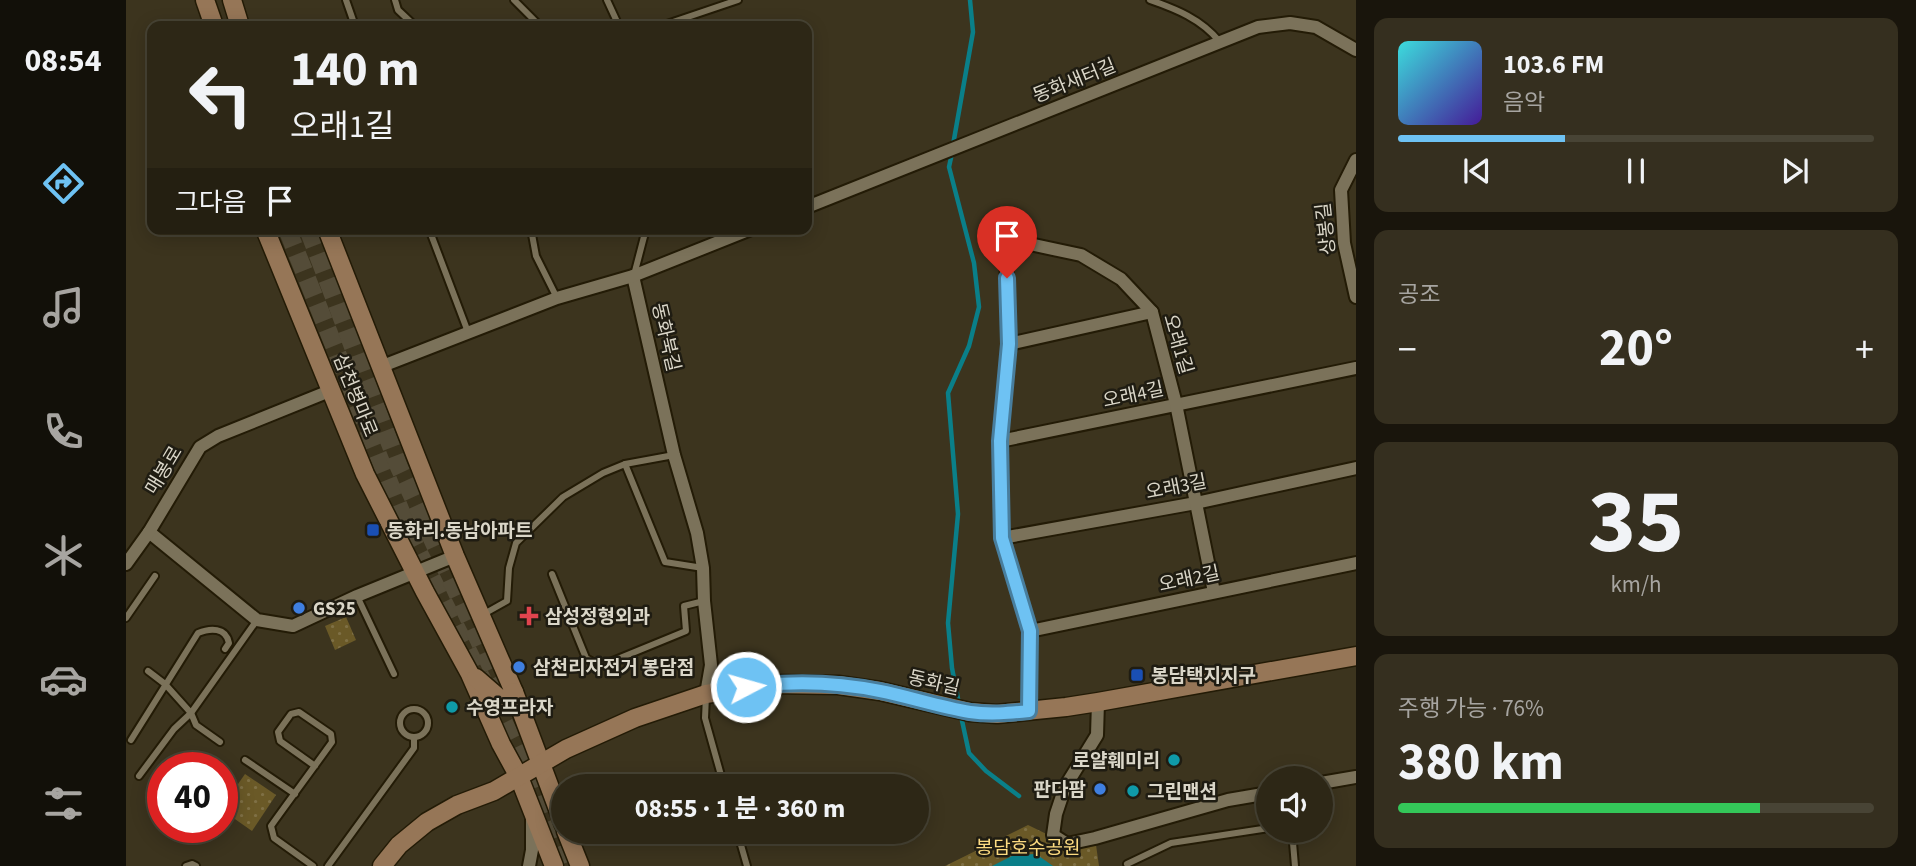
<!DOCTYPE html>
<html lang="ko">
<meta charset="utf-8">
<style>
:root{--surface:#2d2716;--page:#352f1f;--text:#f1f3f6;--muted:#a7a5a1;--line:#484435;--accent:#6ec2f3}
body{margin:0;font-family:"Source Sans 3","Noto Sans KR",sans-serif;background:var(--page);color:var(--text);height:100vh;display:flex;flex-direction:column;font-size:26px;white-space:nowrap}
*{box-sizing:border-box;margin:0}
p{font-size:23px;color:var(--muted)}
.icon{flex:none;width:38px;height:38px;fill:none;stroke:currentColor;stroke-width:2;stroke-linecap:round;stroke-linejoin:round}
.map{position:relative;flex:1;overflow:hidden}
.drawer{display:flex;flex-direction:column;gap:18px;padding:18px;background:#19150c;width:560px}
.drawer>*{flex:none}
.banner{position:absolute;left:21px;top:21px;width:665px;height:214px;border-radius:14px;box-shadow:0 4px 18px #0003,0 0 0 2px var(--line);background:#2d2716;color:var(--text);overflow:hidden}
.buttons{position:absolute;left:1130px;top:766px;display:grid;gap:14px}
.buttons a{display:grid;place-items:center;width:77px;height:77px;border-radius:50%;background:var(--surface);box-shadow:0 4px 18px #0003,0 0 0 2px var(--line);font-size:35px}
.speed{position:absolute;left:21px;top:752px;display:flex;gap:14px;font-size:35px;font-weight:700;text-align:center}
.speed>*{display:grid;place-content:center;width:91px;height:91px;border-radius:50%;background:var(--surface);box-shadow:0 4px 18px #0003,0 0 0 2px var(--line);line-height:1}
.speed .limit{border:10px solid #d22;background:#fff;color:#111}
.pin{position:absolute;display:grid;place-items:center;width:60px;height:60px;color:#fff;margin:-72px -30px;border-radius:50% 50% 50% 0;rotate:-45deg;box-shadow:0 0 7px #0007}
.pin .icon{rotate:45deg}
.me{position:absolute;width:77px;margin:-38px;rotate:84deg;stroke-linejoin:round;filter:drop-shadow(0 0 5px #0008)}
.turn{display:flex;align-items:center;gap:24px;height:147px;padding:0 28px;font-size:32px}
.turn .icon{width:91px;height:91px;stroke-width:2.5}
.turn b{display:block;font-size:49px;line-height:60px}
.then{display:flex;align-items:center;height:66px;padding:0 28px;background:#0003;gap:14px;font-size:26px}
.big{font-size:52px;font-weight:700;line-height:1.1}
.drawer .card{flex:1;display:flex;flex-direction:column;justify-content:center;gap:10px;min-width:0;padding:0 24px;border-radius:14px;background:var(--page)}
.drawer .dial{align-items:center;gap:0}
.dial b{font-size:91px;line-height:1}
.song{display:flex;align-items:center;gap:21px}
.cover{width:84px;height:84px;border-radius:10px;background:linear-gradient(135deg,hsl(180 70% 55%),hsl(260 70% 35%))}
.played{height:7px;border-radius:4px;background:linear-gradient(90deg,var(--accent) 35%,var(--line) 35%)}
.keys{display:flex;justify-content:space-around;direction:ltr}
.heat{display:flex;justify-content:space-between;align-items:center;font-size:38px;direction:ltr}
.charge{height:10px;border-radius:5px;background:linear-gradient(90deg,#34c759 76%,var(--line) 0)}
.trip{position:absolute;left:425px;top:774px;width:378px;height:70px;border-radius:35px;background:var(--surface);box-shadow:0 4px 18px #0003,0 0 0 2px var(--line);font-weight:700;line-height:70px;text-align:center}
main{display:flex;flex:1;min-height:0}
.tab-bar{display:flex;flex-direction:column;width:126px;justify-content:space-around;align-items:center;background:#121009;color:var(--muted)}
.tab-bar .icon{width:49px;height:49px}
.tab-bar .selected{color:var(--accent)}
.tab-bar b{font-size:32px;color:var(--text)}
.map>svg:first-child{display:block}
</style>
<main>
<nav class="tab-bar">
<b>08:54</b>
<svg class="icon selected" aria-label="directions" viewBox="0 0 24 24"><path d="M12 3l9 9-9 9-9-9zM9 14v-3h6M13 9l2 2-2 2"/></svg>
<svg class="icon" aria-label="music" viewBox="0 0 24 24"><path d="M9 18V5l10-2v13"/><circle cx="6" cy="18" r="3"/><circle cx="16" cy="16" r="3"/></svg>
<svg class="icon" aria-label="phone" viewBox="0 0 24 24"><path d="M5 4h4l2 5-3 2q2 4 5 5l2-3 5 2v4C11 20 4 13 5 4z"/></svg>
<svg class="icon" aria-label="climate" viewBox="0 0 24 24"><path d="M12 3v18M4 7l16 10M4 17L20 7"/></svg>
<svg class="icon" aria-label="car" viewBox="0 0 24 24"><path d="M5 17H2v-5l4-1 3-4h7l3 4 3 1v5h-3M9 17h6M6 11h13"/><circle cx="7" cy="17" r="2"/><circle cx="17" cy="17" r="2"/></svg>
<svg class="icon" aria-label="filters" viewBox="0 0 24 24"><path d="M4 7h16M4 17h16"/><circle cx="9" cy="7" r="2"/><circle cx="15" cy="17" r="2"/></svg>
</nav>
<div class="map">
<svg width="1230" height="866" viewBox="0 0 1230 866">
<defs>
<pattern id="grass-dots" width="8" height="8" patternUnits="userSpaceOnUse" patternTransform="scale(1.75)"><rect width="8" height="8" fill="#6a5927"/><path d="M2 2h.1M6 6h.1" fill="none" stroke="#7f7045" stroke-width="1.8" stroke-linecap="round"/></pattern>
</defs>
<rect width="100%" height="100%" fill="#3c341e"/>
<g fill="url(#grass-dots)">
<polygon points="220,617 230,640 209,650 199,626"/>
<polygon points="119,774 150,795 126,831 96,810 96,807"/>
<polygon points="902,825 941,844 969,838 973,866 819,866"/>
</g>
<polygon fill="#0a7f89" points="910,854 927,866 866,866 888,855"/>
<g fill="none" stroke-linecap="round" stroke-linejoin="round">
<g stroke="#0a7f89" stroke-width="4.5">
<polyline points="827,145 847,32 844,0"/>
<polyline points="826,153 823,167 848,263 853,307 843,346 822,393 832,514 822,623 826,668 833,704"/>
<polyline points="835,716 843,753 860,771 893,796"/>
</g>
<g stroke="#544c38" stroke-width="18" stroke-dasharray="18 9" stroke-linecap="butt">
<polyline points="161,229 286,539 403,773 438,866"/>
<polyline points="182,229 273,467 385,710"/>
</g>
<defs>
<g id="lane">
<polyline points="220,0 229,26"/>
<polyline points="269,0 272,10 289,26"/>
<polyline points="388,0 414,26"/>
<polyline points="481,0 493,26"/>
<path d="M 1024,0 C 1050,9 1075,19 1093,41"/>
<polyline points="535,26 612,0"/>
<polyline points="303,229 342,332"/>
<polyline points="405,229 410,256 431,298"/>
<polyline points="508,275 520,229"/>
<polyline points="499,464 539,562 577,568"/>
<polyline points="426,574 460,658 469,663 477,665 560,631 558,606 578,601"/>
<polyline points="231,596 268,674"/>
<polyline points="356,615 381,601 383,568 390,543 437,497 477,473 499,464 548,455"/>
<polyline points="0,618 29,576"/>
<polyline points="22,671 39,684 65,713 70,725 94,742"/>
<polyline points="580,696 579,718 598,786"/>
<circle cx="288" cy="723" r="14"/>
<path d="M 5,740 L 72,633 C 84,628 100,627 103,643 L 99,649"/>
<polyline points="119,760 169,794"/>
<polyline points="13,776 48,729 65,713 131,620"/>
<polyline points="611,831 621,866"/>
<polyline points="1166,831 1169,866"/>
<polyline points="1001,864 1045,843 1143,828"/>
<polyline points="60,866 66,864 70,866"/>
<path d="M 187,866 L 148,838 L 145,826 C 165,798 186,770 206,742 L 205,734 L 173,712 L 165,714 L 152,732 L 154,741 L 189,766"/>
<polyline points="202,866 288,748 288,737"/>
</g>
<g id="street">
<polyline points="1230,160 1215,190 1218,243 1230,297"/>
<polyline points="681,207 1132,27 1164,23 1190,27 1230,50"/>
<polyline points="507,276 548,455 571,533 577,568 578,601 585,665 580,694"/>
<polyline points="883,344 1026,312"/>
<polyline points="254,367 431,298 507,276 625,229"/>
<polyline points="874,441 1230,368"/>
<polyline points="23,532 131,620 167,626 231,596 329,556"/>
<polyline points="876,538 1070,503 1230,468"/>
<polyline points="0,564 23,532 74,447 92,436 206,390"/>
<polyline points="904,631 1230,563"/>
<polyline points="972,702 971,735 939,787 930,814 927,835 941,844 969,838 1102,800 1143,793"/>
<polyline points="903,711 904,631 876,538 874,441 883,344 880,255 899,243 955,255 995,279 1026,312 1050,404 1088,592"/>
<polyline points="1195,783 1230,777"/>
<polyline points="403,866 406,850 406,817"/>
</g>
<g id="secondary">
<polyline points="79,0 88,26"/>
<polyline points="106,0 114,26"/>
<polyline points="139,229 239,474 299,592 344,674 375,744 393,777 428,866"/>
<polyline points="201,229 329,556 388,692 438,825"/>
<polyline points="350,678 373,698 385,699 388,692"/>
<polyline points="440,831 454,866"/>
<polyline points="256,866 273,845 301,822 331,805 368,791 440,749 509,718 580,694 645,684 712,685 754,691 844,712 871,714 940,707 972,702 1230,656"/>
</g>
</defs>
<use href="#lane" stroke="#231b06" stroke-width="10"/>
<use href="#street" stroke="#231b06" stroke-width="16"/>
<use href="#secondary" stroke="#231b06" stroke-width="21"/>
<use href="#lane" stroke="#7b725a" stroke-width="6"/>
<use href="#street" stroke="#7b725a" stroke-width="12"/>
<use href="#secondary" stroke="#967657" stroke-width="18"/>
</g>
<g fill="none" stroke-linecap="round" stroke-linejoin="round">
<defs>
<path id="route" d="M 620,687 C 665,681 710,682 754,691 C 784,697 814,707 844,712 C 864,715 884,713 903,711 L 904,631 L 876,538 L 874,441 L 883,344 L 881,278"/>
</defs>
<use href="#route" stroke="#487e9e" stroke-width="18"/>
<use href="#route" stroke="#6ec2f3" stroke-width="12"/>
</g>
<g fill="#1a4fb4" stroke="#1f1c12" stroke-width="2.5">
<rect x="240" y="523" width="14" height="14" rx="3.5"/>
<rect x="1004" y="668" width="14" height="14" rx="3.5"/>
</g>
<g fill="#3f7fe0" stroke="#1f1c12" stroke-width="2.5">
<circle cx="173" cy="608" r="7"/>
<circle cx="393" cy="667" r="7"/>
<circle cx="974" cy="789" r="7"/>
</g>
<path fill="#e0444e" stroke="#1f1c12" stroke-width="2.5" d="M399.5 605.5h7v7h7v7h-7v7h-7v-7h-7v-7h7z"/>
<g fill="#0f9aa8" stroke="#1f1c12" stroke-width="2.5">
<circle cx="326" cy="707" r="7"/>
<circle cx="1048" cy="760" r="7"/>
<circle cx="1007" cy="791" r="7"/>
</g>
<g text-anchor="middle" stroke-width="5" stroke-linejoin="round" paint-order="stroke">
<g font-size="19" fill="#dad6c8" stroke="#1f1c12">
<text transform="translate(948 80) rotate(-22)" y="7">동화새터길</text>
<text transform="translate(1199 229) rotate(-96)" y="7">상봉길</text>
<text transform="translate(541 337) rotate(77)" y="7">동화북길</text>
<text transform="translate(1053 344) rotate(74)" y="7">오래1길</text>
<text transform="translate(1007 394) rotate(-12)" y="7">오래4길</text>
<text transform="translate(230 395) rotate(68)" y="7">삼천병마로</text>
<text transform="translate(37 470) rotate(-59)" y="7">매봉로</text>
<text transform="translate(1050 486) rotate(-11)" y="7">오래3길</text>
<text transform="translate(1063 578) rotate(-12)" y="7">오래2길</text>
<text transform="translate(808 682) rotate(13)" y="7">동화길</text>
</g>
<g font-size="19" font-weight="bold" fill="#dad6c8" stroke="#1f1c12" text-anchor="start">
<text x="261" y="537">동화리.동남아파트</text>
<text x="187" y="615">GS25</text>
<text x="419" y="623">삼성정형외과</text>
<text x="407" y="674">삼천리자전거 봉담점</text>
<text x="1025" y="682">봉담택지지구</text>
<text x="340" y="714">수영프라자</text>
<text x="1034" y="767" text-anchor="end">로얄훼미리</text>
<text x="960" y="796" text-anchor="end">판다팜</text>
<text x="1021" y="798">그린맨션</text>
</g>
<g font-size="19" fill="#fcdb81" stroke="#1f1c12">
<text x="902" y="854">봉담호수공원</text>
</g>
</g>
</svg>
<div class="buttons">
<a><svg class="icon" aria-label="sound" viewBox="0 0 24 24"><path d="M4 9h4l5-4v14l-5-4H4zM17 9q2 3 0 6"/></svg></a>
</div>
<div class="speed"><div class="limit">40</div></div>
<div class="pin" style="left:881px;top:278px;background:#d93025"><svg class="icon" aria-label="arrive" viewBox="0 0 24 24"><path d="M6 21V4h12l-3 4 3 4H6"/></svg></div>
<svg class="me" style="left:620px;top:687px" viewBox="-20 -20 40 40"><circle r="17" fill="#6ec2f3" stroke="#fff" stroke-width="3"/><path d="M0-11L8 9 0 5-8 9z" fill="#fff"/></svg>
<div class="trip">08:55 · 1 분 · 360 m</div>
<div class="banner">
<div class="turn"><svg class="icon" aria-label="left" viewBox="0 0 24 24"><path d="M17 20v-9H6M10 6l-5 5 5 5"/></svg><div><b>140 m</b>오래1길</div></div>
<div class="then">그다음<svg class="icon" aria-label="arrive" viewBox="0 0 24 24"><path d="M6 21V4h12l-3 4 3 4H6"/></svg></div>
</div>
</div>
<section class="drawer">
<div class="card">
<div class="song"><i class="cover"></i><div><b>103.6 FM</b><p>음악</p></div></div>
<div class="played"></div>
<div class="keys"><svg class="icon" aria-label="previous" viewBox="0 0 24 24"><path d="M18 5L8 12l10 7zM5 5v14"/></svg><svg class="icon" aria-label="pause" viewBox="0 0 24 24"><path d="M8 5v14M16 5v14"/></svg><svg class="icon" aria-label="next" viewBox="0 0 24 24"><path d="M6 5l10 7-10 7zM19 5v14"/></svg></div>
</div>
<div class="card"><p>공조</p>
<div class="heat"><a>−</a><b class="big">20°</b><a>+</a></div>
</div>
<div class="card dial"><b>35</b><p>km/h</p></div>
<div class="card"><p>주행 가능 · 76%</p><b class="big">380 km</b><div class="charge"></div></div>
</section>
</main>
